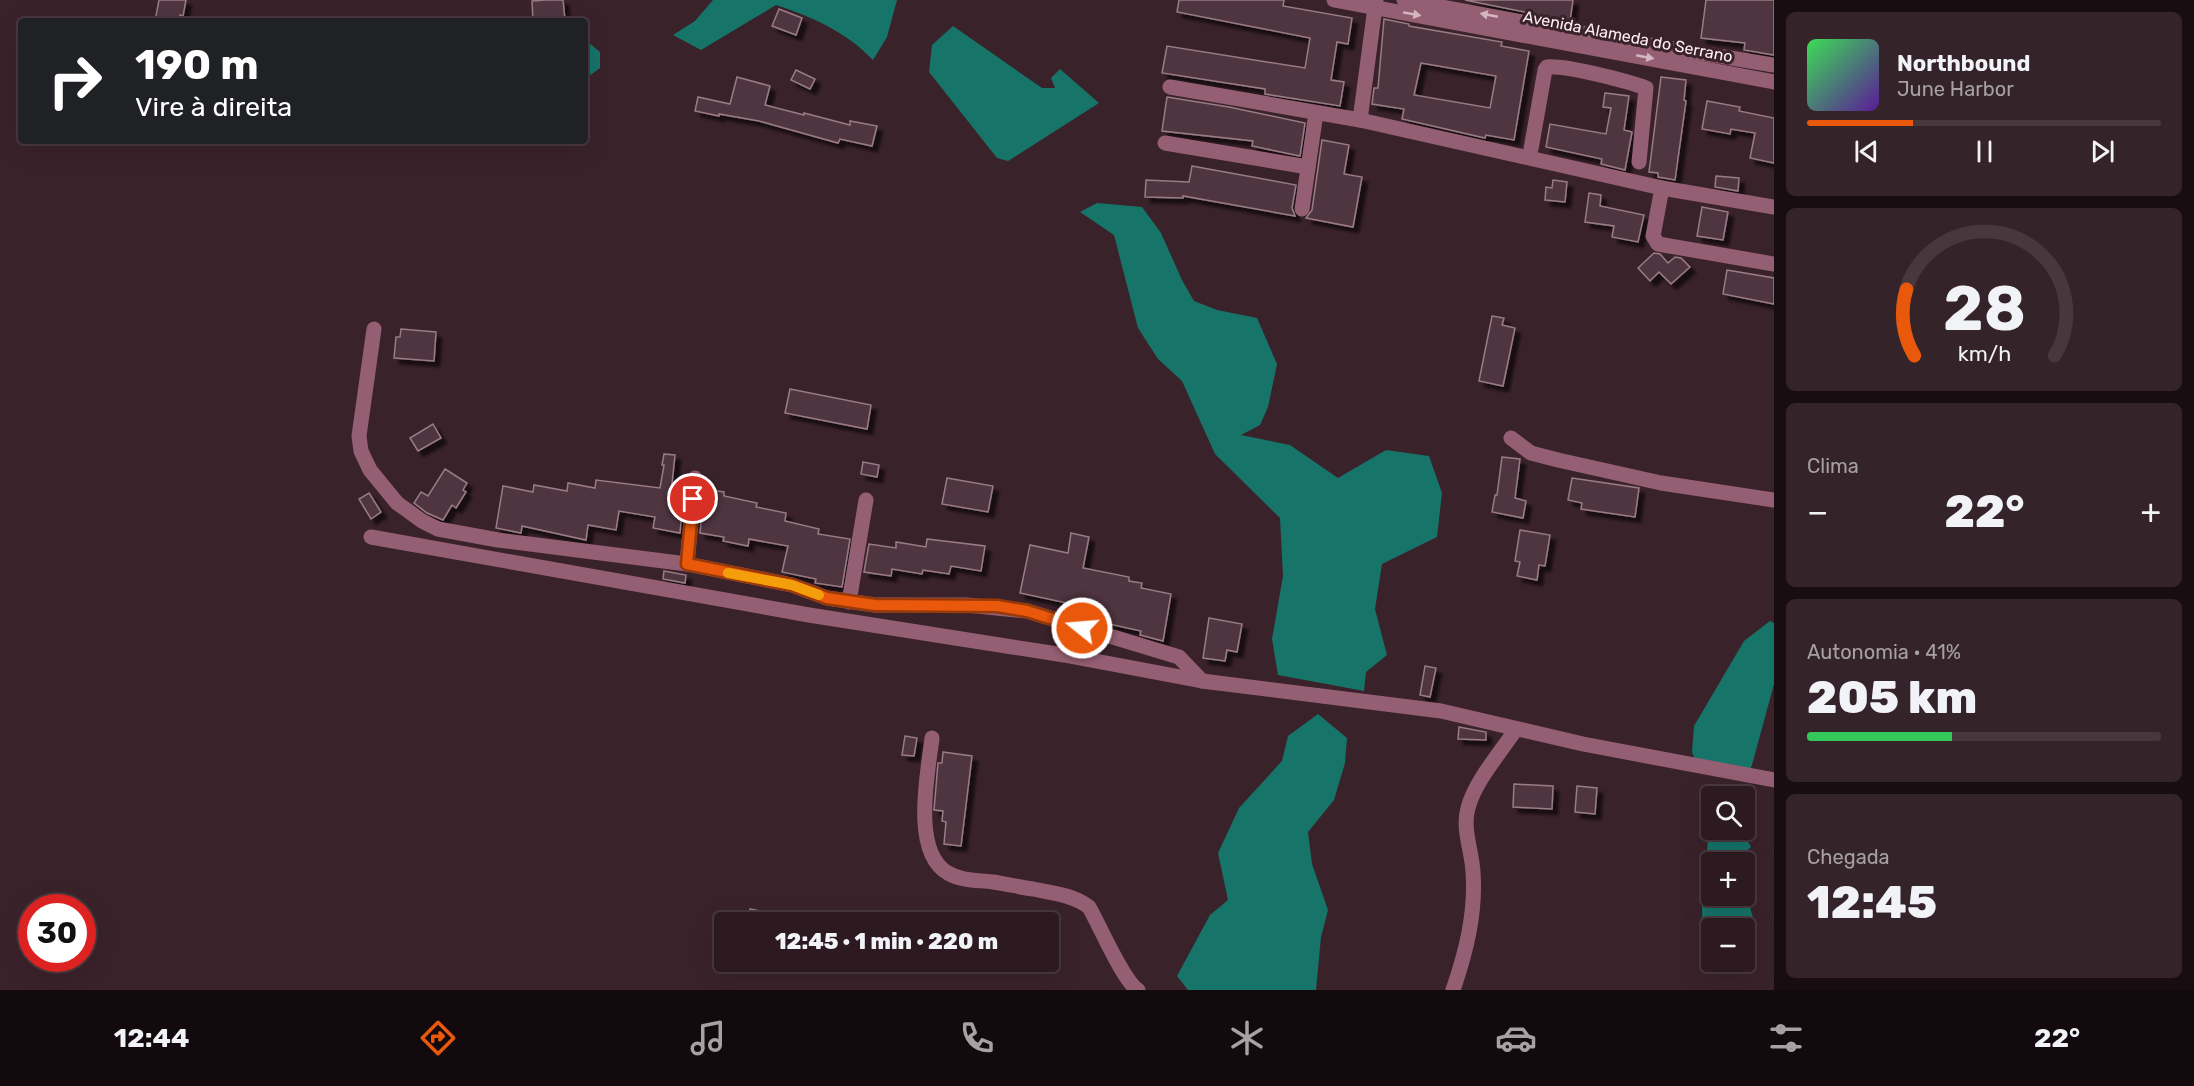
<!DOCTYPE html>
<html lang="pt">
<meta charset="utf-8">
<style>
:root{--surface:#2c1a20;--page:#342329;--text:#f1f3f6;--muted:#a6a1a5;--line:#48383e;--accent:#ea580c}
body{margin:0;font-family:Rubik,sans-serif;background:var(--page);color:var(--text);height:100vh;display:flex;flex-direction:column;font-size:22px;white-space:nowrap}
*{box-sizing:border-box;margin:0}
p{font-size:20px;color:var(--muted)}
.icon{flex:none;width:33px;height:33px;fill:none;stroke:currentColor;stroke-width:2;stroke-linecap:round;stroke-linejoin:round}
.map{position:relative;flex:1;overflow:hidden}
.sheet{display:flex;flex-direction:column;gap:12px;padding:12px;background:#180e12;width:420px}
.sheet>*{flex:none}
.banner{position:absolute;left:18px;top:18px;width:570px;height:126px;border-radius:6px;box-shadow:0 6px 24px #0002,0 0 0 2px var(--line);background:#202124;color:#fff;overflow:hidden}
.controls{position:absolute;left:1701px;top:786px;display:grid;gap:12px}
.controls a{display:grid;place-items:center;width:54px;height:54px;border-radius:6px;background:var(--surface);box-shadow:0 6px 24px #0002,0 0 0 2px var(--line);font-size:30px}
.speed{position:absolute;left:18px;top:894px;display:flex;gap:12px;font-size:30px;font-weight:700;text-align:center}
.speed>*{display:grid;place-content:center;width:78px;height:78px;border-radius:50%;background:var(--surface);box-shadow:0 6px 24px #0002,0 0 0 2px var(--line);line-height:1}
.speed .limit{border:9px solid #d22;background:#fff;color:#111}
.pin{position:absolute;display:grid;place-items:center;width:51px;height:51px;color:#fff;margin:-26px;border:3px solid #fff;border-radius:50%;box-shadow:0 2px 6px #0007}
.me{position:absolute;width:66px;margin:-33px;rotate:287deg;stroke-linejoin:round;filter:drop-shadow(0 0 4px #0008)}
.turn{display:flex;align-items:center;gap:21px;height:126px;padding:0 18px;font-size:27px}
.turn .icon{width:78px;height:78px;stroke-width:2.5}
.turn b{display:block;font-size:42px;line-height:51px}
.big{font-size:45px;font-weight:800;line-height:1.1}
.sheet .widget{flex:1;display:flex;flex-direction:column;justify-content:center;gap:9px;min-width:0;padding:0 21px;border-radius:9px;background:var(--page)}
.sheet .dial{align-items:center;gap:0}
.dial svg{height:156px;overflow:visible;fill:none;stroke:var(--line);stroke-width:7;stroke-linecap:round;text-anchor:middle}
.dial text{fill:var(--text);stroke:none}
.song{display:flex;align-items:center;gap:18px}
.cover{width:72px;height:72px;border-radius:9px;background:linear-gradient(135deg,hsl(130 70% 55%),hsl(270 70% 35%))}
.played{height:6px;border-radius:3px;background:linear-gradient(90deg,var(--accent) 30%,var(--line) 30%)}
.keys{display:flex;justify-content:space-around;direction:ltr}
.heat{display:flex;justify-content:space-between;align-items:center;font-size:33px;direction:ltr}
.charge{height:9px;border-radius:4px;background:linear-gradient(90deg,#34c759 41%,var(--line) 0)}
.trip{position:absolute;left:714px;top:912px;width:345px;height:60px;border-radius:6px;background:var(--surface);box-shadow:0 6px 24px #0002,0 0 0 2px var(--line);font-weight:800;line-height:60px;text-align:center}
.tab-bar{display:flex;height:96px;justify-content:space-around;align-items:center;background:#120a0d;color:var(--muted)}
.tab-bar .icon{width:42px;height:42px}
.tab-bar .active{color:var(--accent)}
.tab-bar b{font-size:27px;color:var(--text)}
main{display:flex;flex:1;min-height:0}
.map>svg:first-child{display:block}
</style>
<main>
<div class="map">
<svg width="1774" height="990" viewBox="0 0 1774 990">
<defs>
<filter id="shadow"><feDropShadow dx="5.5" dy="5.5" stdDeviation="1.5" flood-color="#0009"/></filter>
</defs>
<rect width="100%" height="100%" fill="#3a222a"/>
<g fill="#167469">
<path d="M 713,0 L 897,0 L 887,37 L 873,60 C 846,32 813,17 776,5 L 701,50 L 673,35 L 695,21 Z"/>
<polygon points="953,26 1042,88 1055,88 1051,78 1060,69 1099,103 1008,161 997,158 929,72 932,45"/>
<polygon points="588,42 600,52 600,68 585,79 585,43"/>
<polygon points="1097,203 1142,207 1161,233 1182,280 1194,301 1217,310 1257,318 1277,364 1268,407 1260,425 1241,435 1290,445 1338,478 1386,450 1429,456 1442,493 1437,537 1382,564 1375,609 1387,655 1366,672 1364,691 1278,675 1272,639 1283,576 1280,518 1215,454 1182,381 1158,359 1138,328 1114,235 1080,212"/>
<polygon points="1770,621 1774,623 1774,684 1752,765 1749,771 1696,762 1692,752 1694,726 1744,641"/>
<polygon points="1318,714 1347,738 1345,763 1334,800 1308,832 1312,864 1328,910 1321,937 1316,990 1188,990 1177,976 1210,915 1228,900 1218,853 1239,808 1282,761 1288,736"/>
<polygon points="1711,807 1712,830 1741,830 1751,847 1738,858 1741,862 1712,862 1712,896 1744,896 1745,891 1755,924 1748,938 1745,939 1744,928 1712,928 1711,952 1703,955 1702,905"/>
</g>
<g fill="#50363f" stroke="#997b85" stroke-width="1.5" fill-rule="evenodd" filter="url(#shadow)">
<polygon points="159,0 186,0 183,16 180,15 179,21 155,21"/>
<polygon points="546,0 563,0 565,20 533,21 532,1"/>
<polygon points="1179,0 1284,0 1283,6 1352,18 1348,44 1337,42 1331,80 1344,82 1340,106 1265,94 1265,89 1162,73 1167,46 1305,68 1310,38 1177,12"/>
<polygon points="1465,0 1573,0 1570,21"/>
<polygon points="1706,0 1774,0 1774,55 1744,50 1745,43 1701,38"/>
<polygon points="779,9 802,18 796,35 772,26"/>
<path d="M 1384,19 L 1409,24 L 1409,26 L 1502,42 L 1501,46 L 1529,51 L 1514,140 L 1486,135 L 1485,138 L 1402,119 L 1404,109 L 1372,104 L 1374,88 L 1378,88 ZM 1421,63 L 1496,76 L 1490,108 L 1414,95 Z"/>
<polygon points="796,70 815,79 810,89 791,80"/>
<polygon points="737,77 770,86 765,105 804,115 804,113 850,125 850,121 877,126 872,146 840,139 838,143 759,121 719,114 719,116 695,111 698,97 730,104"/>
<polygon points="1661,77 1686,80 1684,100 1686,101 1675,180 1658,177 1658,173 1649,172"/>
<polygon points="1605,93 1629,96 1624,130 1632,132 1625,170 1601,164 1602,159 1546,147 1550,124 1606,134 1611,108 1603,107"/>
<polygon points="1167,97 1229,107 1305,123 1300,156 1252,146 1253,141 1162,131"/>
<polygon points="1707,101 1740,107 1739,111 1774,118 1774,163 1750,158 1755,133 1731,129 1730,134 1702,129"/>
<polygon points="1322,140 1349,145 1344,174 1362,177 1353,227 1306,218 1312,210"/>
<polygon points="1192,166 1296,185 1292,208 1295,216 1183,196 1183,198 1145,197 1146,180 1189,182"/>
<polygon points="1716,176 1739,178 1738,191 1715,187"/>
<polygon points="1553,180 1567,182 1565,202 1545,200 1546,187 1552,188"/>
<polygon points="1589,193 1601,195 1600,206 1644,215 1638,242 1612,237 1614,226 1585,222"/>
<polygon points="1702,207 1728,212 1723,240 1697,236"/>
<polygon points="1654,253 1660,254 1668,263 1675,257 1681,258 1690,267 1671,284 1659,272 1650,281 1638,268"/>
<polygon points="1727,270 1774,278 1774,304 1723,294"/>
<polygon points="1492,316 1504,318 1502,325 1515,328 1503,386 1479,381"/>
<polygon points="401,329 436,332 434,361 394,358 396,337 400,337"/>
<polygon points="790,389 871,405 867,429 785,413"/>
<polygon points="433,424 441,438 418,451 410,438"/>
<polygon points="664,454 675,455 672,484 684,486 680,533 653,528 655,517 619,511 616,530 588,525 586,540 522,526 521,533 496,528 503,486 533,492 534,485 567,491 568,483 595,488 596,480 660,488 664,465 662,465"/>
<polygon points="1502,457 1520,459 1515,498 1526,501 1523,518 1492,512 1495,495 1497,495"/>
<polygon points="863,462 879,465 877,477 861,474"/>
<polygon points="445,469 467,483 463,490 466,492 456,508 452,505 443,520 427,513 414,503 421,492 428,496"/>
<polygon points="947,478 993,486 988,512 942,504"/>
<polygon points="1572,478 1639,488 1635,517 1581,509 1582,503 1568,500"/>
<polygon points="704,489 724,492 724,496 757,503 756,507 786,513 785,521 819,529 818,534 850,539 842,587 815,583 816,579 782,572 788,546 749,539 748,546 723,541 724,537 700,533"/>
<polygon points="369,493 381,512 371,519 359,499"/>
<polygon points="1520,530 1550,535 1545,566 1539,565 1537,580 1517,576 1520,562 1515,561"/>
<polygon points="1071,533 1089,537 1083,568 1129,577 1129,581 1142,583 1141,588 1171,594 1163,641 1140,635 1141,631 1109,624 1110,619 1080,612 1081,606 1020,593 1030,545 1068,553"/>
<polygon points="927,539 985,546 981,571 951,566 949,574 923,570 922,574 892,569 891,576 864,572 869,544 896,548 896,542 926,547"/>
<polygon points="664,571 686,575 685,583 663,579"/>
<polygon points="1209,618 1242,624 1237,652 1227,650 1225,661 1203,658"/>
<polygon points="1425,666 1436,668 1430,697 1420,695"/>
<polygon points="1459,727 1486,732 1486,740 1458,739"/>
<polygon points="905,736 917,738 914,756 902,755"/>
<polygon points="943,752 972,756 961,846 944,844 946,822 942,821 943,811 934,810 938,763 942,763"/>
<polygon points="1514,784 1553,786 1552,809 1513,807"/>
<polygon points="1577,786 1597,788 1595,814 1575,812"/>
<polygon points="750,909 766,912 765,922 749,922"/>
</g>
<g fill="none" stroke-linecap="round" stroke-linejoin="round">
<g stroke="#955f73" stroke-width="15">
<polyline points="1334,0 1774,82"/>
<polyline points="1404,0 1609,38 1774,65"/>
<polyline points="1170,87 1360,120 1662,188 1774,207"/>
<polyline points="1360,120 1376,0"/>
<polyline points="1165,143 1308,167"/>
<path d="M 1531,149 L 1545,70 L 1547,67 C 1565,65 1628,81 1646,88 L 1639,162"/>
<polyline points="1662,188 1653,236 1658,244 1774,264"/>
<polyline points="1302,209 1316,113"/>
<polyline points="374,329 359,436 361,451 370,470 397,503 422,521 438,529 498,540 687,564 792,585 827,598 875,605 967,605 1027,611 1179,657 1202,681"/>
<polyline points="1511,438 1531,453 1558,460 1661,483 1774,500"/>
<polyline points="371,537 809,615 1064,655 1202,681 1441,711 1583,744 1774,780"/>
<polyline points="687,564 695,478"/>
<polyline points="849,602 866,500"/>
<path d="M 932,738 C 928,772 911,852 948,873 C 961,881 978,880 993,882 C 1006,884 1020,887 1033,889 C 1053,893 1073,895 1089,907 C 1100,926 1123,981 1138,990"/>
<path d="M 1453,990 C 1466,952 1476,913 1473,872 C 1472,851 1462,829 1468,808 C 1475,781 1501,752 1516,729"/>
</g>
</g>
<defs><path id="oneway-solid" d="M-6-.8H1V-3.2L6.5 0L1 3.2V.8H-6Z" transform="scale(1.5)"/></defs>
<g fill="#d5b5c0">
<use href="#oneway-solid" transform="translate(1412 14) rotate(10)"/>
<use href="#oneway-solid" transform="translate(1489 15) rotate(-169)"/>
<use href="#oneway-solid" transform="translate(1645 57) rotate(11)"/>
</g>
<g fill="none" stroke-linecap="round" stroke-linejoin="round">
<defs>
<polyline id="route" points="693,499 687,564 792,585 827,598 875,605 997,606 1027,611 1082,628"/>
</defs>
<use href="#route" stroke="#983908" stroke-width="15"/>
<use href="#route" stroke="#ea580c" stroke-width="10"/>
<polyline stroke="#f59e0b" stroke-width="10" points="728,573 792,585 819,595"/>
</g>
<g text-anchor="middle" stroke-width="6" stroke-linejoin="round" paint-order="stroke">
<g font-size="16" fill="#ffeef3" stroke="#3a222a">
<text transform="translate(1628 36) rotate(11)" y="6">Avenida Alameda do Serrano</text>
</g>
</g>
</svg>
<div class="controls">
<a><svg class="icon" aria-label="search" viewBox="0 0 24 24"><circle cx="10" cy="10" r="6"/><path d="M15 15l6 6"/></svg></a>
<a>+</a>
<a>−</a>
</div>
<div class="speed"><div class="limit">30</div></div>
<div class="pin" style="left:693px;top:499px;background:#d93025"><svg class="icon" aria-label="arrive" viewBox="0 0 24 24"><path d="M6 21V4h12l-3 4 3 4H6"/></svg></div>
<svg class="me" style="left:1082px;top:628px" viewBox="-20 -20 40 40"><circle r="17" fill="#ea580c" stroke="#fff" stroke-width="3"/><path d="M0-11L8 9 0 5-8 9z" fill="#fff"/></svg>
<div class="trip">12:45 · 1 min · 220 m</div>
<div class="banner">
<div class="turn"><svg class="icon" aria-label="right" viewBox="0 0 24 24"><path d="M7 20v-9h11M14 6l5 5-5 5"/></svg><div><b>190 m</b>Vire à direita</div></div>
</div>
</div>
<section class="sheet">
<div class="widget">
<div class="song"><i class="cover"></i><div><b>Northbound</b><p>June Harbor</p></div></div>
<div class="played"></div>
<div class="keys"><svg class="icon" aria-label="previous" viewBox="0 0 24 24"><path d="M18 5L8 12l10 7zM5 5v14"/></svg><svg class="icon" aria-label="pause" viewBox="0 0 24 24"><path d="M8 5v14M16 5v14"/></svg><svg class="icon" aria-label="next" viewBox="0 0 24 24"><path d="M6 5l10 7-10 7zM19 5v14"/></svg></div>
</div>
<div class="widget dial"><svg viewBox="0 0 100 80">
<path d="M14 69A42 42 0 1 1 86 69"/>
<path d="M14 69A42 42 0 0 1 10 35" stroke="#ea580c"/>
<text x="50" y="56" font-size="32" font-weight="700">28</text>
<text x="50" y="72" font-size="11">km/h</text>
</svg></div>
<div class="widget"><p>Clima</p>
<div class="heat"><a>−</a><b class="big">22°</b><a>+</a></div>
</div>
<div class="widget"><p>Autonomia · 41%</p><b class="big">205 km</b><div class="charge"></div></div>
<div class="widget"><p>Chegada</p><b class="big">12:45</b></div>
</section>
</main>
<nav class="tab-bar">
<b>12:44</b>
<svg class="icon active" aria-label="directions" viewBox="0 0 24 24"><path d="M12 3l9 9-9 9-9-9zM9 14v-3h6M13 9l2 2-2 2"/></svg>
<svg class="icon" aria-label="music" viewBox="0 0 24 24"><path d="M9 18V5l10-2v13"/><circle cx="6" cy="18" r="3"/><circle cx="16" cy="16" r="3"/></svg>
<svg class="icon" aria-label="phone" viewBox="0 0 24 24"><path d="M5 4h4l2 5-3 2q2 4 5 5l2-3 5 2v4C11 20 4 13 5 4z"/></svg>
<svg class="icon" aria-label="climate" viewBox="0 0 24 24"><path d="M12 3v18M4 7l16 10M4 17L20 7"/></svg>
<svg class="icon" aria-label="car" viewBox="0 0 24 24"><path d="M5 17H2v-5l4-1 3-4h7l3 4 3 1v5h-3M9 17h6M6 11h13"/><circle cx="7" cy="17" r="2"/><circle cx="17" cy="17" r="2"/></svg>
<svg class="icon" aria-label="filters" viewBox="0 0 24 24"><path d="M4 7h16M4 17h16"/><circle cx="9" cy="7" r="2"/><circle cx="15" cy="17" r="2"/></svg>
<b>22°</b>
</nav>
